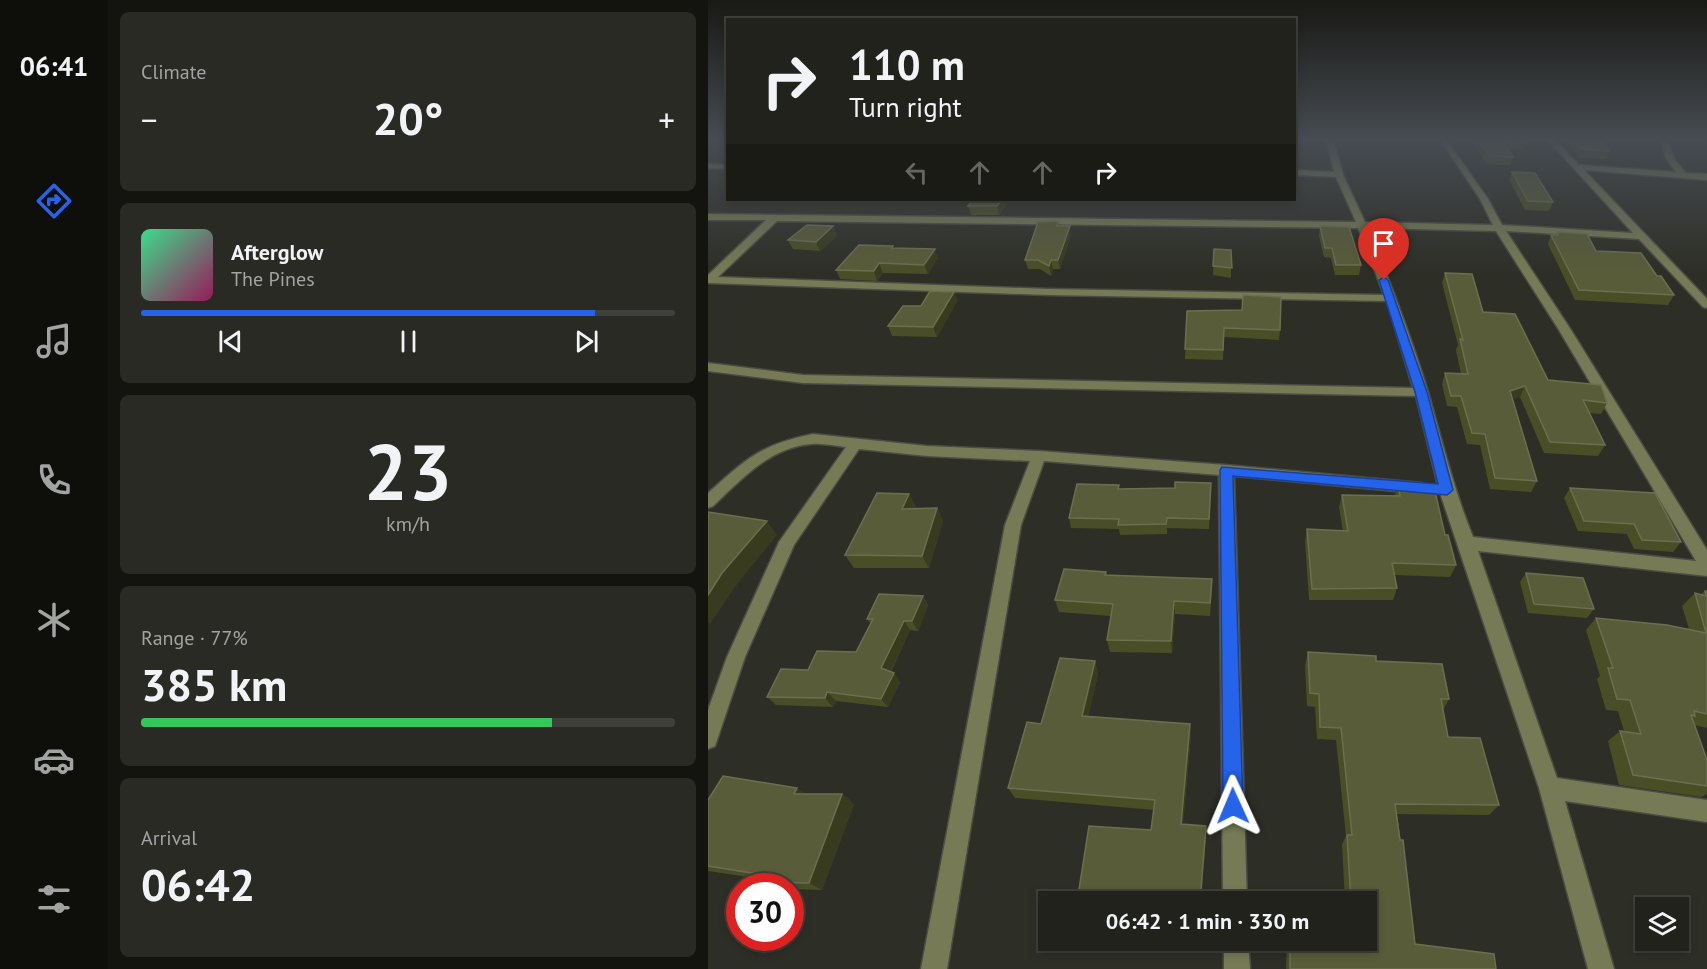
<!DOCTYPE html>
<meta charset="utf-8">
<style>
:root{--surface:#22221c;--page:#2a2a25;--text:#f1f3f6;--muted:#a2a4a3;--line:#3f3f3b;--accent:#2563eb}
body{margin:0;font-family:"PT Sans",sans-serif;background:var(--page);color:var(--text);height:100vh;display:flex;flex-direction:column;font-size:22px;white-space:nowrap}
*{box-sizing:border-box;margin:0}
p{font-size:20px;color:var(--muted)}
.icon{flex:none;width:33px;height:33px;fill:none;stroke:currentColor;stroke-width:2;stroke-linecap:round;stroke-linejoin:round}
.map{position:relative;flex:1;overflow:hidden}
.sheet{display:flex;flex-direction:column;gap:12px;padding:12px;background:#13130f;width:600px}
.sheet>*{flex:none}
.top-card{position:absolute;left:18px;top:18px;width:570px;height:183px;border-radius:0px;box-shadow:0 3px 9px #0003,0 0 0 2px var(--line);background:#22221c;color:var(--text);overflow:hidden}
.buttons{position:absolute;left:927px;top:897px;display:grid;gap:12px}
.buttons a{display:grid;place-items:center;width:54px;height:54px;border-radius:0px;background:var(--surface);box-shadow:0 3px 9px #0003,0 0 0 2px var(--line);font-size:30px}
.speed{position:absolute;left:18px;top:873px;display:flex;gap:12px;font-size:30px;font-weight:700;text-align:center}
.speed>*{display:grid;place-content:center;width:78px;height:78px;border-radius:50%;background:var(--surface);box-shadow:0 3px 9px #0003,0 0 0 2px var(--line);line-height:1}
.speed .limit{border:9px solid #d22;background:#fff;color:#111}
.pin{position:absolute;display:grid;place-items:center;width:51px;height:51px;color:#fff;margin:-62px -26px;border-radius:50% 50% 50% 0;rotate:-45deg;box-shadow:0 0 6px #0007}
.pin .icon{rotate:45deg}
.me{position:absolute;width:66px;margin:-33px;rotate:359deg;stroke-linejoin:round;filter:drop-shadow(0 0 4px #0008)}
.turn{display:flex;align-items:center;gap:21px;height:126px;padding:0 24px;font-size:27px}
.turn .icon{width:78px;height:78px;stroke-width:2.5}
.turn b{display:block;font-size:42px;line-height:51px}
.lanes{display:flex;align-items:center;height:57px;padding:0 24px;background:#0003;justify-content:center;gap:30px;direction:ltr}
.lanes .off{opacity:.35}
.big{font-size:45px;font-weight:800;line-height:1.1}
.sheet .card{flex:1;display:flex;flex-direction:column;justify-content:center;gap:9px;min-width:0;padding:0 21px;border-radius:9px;background:var(--page)}
.sheet .dial{align-items:center;gap:0}
.dial b{font-size:78px;line-height:1}
.song{display:flex;align-items:center;gap:18px}
.cover{width:72px;height:72px;border-radius:9px;background:linear-gradient(135deg,hsl(150 70% 55%),hsl(330 70% 35%))}
.played{height:6px;border-radius:3px;background:linear-gradient(90deg,var(--accent) 85%,var(--line) 85%)}
.keys{display:flex;justify-content:space-around;direction:ltr}
.heat{display:flex;justify-content:space-between;align-items:center;font-size:33px;direction:ltr}
.charge{height:9px;border-radius:4px;background:linear-gradient(90deg,#34c759 77%,var(--line) 0)}
.trip{position:absolute;left:330px;top:891px;width:339px;height:60px;border-radius:0px;background:var(--surface);box-shadow:0 3px 9px #0003,0 0 0 2px var(--line);font-weight:800;line-height:60px;text-align:center}
main{display:flex;flex:1;min-height:0}
.tabs{display:flex;flex-direction:column;width:108px;justify-content:space-around;align-items:center;background:#0e0e0b;color:var(--muted)}
.tabs .icon{width:42px;height:42px}
.tabs .on{color:var(--accent)}
.tabs b{font-size:27px;color:var(--text)}
.map>svg:first-child{display:block}
</style>
<main>
<nav class="tabs">
<b>06:41</b>
<svg class="icon on" aria-label="directions" viewBox="0 0 24 24"><path d="M12 3l9 9-9 9-9-9zM9 14v-3h6M13 9l2 2-2 2"/></svg>
<svg class="icon" aria-label="music" viewBox="0 0 24 24"><path d="M9 18V5l10-2v13"/><circle cx="6" cy="18" r="3"/><circle cx="16" cy="16" r="3"/></svg>
<svg class="icon" aria-label="phone" viewBox="0 0 24 24"><path d="M5 4h4l2 5-3 2q2 4 5 5l2-3 5 2v4C11 20 4 13 5 4z"/></svg>
<svg class="icon" aria-label="climate" viewBox="0 0 24 24"><path d="M12 3v18M4 7l16 10M4 17L20 7"/></svg>
<svg class="icon" aria-label="car" viewBox="0 0 24 24"><path d="M5 17H2v-5l4-1 3-4h7l3 4 3 1v5h-3M9 17h6M6 11h13"/><circle cx="7" cy="17" r="2"/><circle cx="17" cy="17" r="2"/></svg>
<svg class="icon" aria-label="filters" viewBox="0 0 24 24"><path d="M4 7h16M4 17h16"/><circle cx="9" cy="7" r="2"/><circle cx="15" cy="17" r="2"/></svg>
</nav>
<section class="sheet">
<div class="card"><p>Climate</p>
<div class="heat"><a>−</a><b class="big">20°</b><a>+</a></div>
</div>
<div class="card">
<div class="song"><i class="cover"></i><div><b>Afterglow</b><p>The Pines</p></div></div>
<div class="played"></div>
<div class="keys"><svg class="icon" aria-label="previous" viewBox="0 0 24 24"><path d="M18 5L8 12l10 7zM5 5v14"/></svg><svg class="icon" aria-label="pause" viewBox="0 0 24 24"><path d="M8 5v14M16 5v14"/></svg><svg class="icon" aria-label="next" viewBox="0 0 24 24"><path d="M6 5l10 7-10 7zM19 5v14"/></svg></div>
</div>
<div class="card dial"><b>23</b><p>km/h</p></div>
<div class="card"><p>Range · 77%</p><b class="big">385 km</b><div class="charge"></div></div>
<div class="card"><p>Arrival</p><b class="big">06:42</b></div>
</section>
<div class="map">
<svg width="999" height="969" viewBox="0 0 999 969">
<rect width="100%" height="100%" fill="#2d2e26"/>
<g fill="none" stroke-linecap="round" stroke-linejoin="round">
<defs>
<g id="minor">
<path d="M 618,138 L 625,138 L 635,175 L 657,222 L 785,225 L 772,199 L 731,138 L 737,138 L 780,199 L 794,225 L 925,233 L 838,138 L 845,138 L 871,165 L 968,172 L 959,160 L 951,138 L 958,138 L 967,160 L 978,173 L 999,174 L 999,180 L 876,170 L 999,299 L 999,308 L 995,307 L 931,239 L 798,231 L 863,330 L 999,550 L 999,576 L 770,551 L 849,778 L 999,800 L 999,822 L 857,801 L 906,969 L 880,969 L 831,788 L 731,490 L 708,396 L 95,383 L 0,371 L 0,363 L 95,375 L 705,388 L 679,301 L 340,295 L 0,283 L 0,275 L 58,220 L 0,220 L 0,214 L 648,222 L 628,177 L 586,175 L 586,170 L 626,172 ZM 69,221 L 650,228 L 676,295 L 340,289 L 10,277 ZM 660,228 L 788,231 L 851,330 L 988,561 L 765,537 C 746,490 734,441 720,392 C 703,336 682,282 660,228 Z"/>
<polygon points="0,164 20,165 20,169 0,168"/>
<path d="M 105,434 L 219,446 L 331,451 L 518,465 L 714,483 L 717,487 L 714,491 L 709,493 L 526,476 L 539,902 L 515,902 L 511,475 L 336,461 L 313,525 L 239,969 L 213,969 L 297,525 L 322,461 L 219,456 L 151,449 L 86,545 L 37,657 L 7,746 L 0,749 L 0,710 L 19,657 L 71,542 L 138,447 C 127,446 115,443 104,444 C 62,447 34,479 5,506 L 0,508 L 0,493 C 39,458 52,445 105,434 Z"/>
<polygon points="516,940 540,940 542,969 516,969"/>
</g>
</defs>
<use href="#minor" stroke="#4b4c44" stroke-width="3"/>
<use href="#minor" fill="#767b55" fill-rule="evenodd"/>
</g>
<g fill="#4a4e26">
<polygon points="761,138 814,138 818,142 815,150 800,149 805,157 802,165 779,164"/>
<polygon points="859,138 890,138 902,151 898,159 872,158 858,140"/>
<polygon points="804,172 845,202 841,211 817,210 801,180"/>
<polygon points="301,200 291,215 263,215 260,206"/>
<polygon points="350,221 351,226 363,235 352,269 345,269 343,276 332,269 320,269 317,260"/>
<polygon points="125,226 129,236 112,251 85,249 80,240"/>
<polygon points="612,226 653,265 651,275 627,275 623,258 616,257 611,236"/>
<polygon points="849,232 888,251 949,276 966,295 960,305 867,300 840,244 843,235 848,235"/>
<polygon points="186,248 230,258 220,274 175,273 169,281 132,279 128,270"/>
<polygon points="506,249 523,250 523,278 505,275"/>
<polygon points="737,273 840,380 899,403 893,414 881,413 897,445 890,456 836,453 812,397 804,399 829,481 823,492 782,489 772,445 759,444 749,407 739,406 734,384 737,373 753,374 748,350 750,345 734,283"/>
<polygon points="246,292 249,301 229,337 184,336 180,326"/>
<polygon points="479,311 572,330 571,340 516,337 515,360 477,359"/>
<polygon points="690,485 737,535 748,565 742,577 686,575 689,588 685,600 601,600 597,541 599,529 635,531 631,507 634,495 687,495"/>
<polygon points="862,488 973,542 965,552 926,549 919,534 870,531 856,498"/>
<polygon points="412,489 503,493 501,529 459,528 459,534 412,535 411,529 363,528 361,518"/>
<polygon points="201,494 208,507 207,509 229,508 235,521 221,568 146,568 137,555"/>
<polygon points="398,572 399,575 504,591 502,616 467,614 464,653 402,652 399,640 403,616 351,612 347,600"/>
<polygon points="818,573 886,609 879,618 820,613 812,582"/>
<polygon points="997,591 999,591 999,728 986,725 999,760 999,794 993,797 911,785 900,741 912,731 916,731 910,711 898,710 889,679 892,676 878,630 888,618 981,629 974,606 987,593 993,594"/>
<polygon points="215,596 220,605 210,631 202,630 183,672 186,673 192,682 180,707 128,701 125,707 68,705 59,697 100,670 148,652 163,624 159,619"/>
<polygon points="600,652 668,661 741,699 735,710 740,737 791,805 781,815 689,814 707,944 788,969 578,969 579,940 622,940 640,943 639,940 658,940 658,902 637,902 634,844 638,836 628,740 609,739 607,707 599,706 597,666"/>
<polygon points="387,661 390,674 380,717 483,736 475,824 498,836 493,902 369,902 443,830 446,810 307,798 300,788 333,724"/>
<polygon points="97,794 134,794 146,804 114,890 82,889 82,886 64,886 53,882 54,879 0,871 0,800"/>
</g>
<g fill="#383b1e">
<polygon points="294,200 301,200 291,215 289,206"/>
<polygon points="125,226 129,236 112,251 108,242"/>
<polygon points="362,226 363,235 352,269 350,260"/>
<polygon points="227,249 230,258 220,274 216,265"/>
<polygon points="343,260 345,269 343,276 341,266"/>
<polygon points="171,263 175,273 169,281 166,271"/>
<polygon points="246,292 249,301 229,337 225,327"/>
<polygon points="817,386 812,397 797,402 802,391"/>
<polygon points="201,494 208,507 201,522 194,509"/>
<polygon points="229,508 235,521 221,568 214,556"/>
<polygon points="59,521 69,535 27,587 2,624 0,622 0,595 14,573"/>
<polygon points="215,596 220,605 210,631 204,621"/>
<polygon points="466,601 467,614 464,653 463,641"/>
<polygon points="196,621 202,630 180,677 173,668"/>
<polygon points="387,661 390,674 378,728 374,716"/>
<polygon points="186,673 192,682 180,707 173,699"/>
<polygon points="119,692 128,701 125,707 117,698"/>
<polygon points="482,724 483,736 474,834 473,824"/>
<polygon points="89,788 102,797 86,794"/>
<polygon points="134,794 146,804 114,890 101,883"/>
<polygon points="498,826 493,902 492,902"/>
</g>
<g fill="#595c38" stroke="#6c6f4f" stroke-width="1.5">
<polygon points="769,138 814,138 818,142 794,141 805,157 782,156"/>
<polygon points="865,138 890,138 902,151 875,150"/>
<polygon points="804,172 827,173 845,202 820,201"/>
<polygon points="265,200 294,200 289,206 260,206"/>
<polygon points="350,221 349,226 362,226 350,260 343,260 341,266 330,260 317,260 330,222"/>
<polygon points="99,225 125,226 108,242 80,240"/>
<polygon points="612,226 641,227 653,265 628,265 624,248 617,248"/>
<polygon points="849,232 879,234 888,251 933,253 949,276 953,276 966,295 871,290 843,235 850,235"/>
<polygon points="151,245 185,246 184,248 227,249 216,265 171,263 166,271 128,270"/>
<polygon points="506,249 523,250 524,268 505,266"/>
<polygon points="737,273 764,274 775,312 807,314 840,380 893,385 899,403 875,400 897,445 842,442 817,386 802,391 829,481 787,478 777,434 764,433 753,396 743,396 737,373 760,374 752,339 755,340"/>
<polygon points="222,291 246,292 225,327 180,326 195,306 213,306"/>
<polygon points="535,295 573,297 572,330 516,328 515,350 477,349 479,311 534,310"/>
<polygon points="467,482 503,483 501,519 459,518 458,524 410,525 411,519 361,518 369,484 411,485 410,489 467,488"/>
<polygon points="690,485 726,487 737,535 740,535 748,565 684,563 689,588 604,589 599,529 640,531 634,495 692,496"/>
<polygon points="862,488 947,493 973,542 934,540 926,524 876,521"/>
<polygon points="169,493 201,494 194,509 229,508 214,556 137,555"/>
<polygon points="0,512 59,521 14,573 0,595"/>
<polygon points="356,569 398,572 397,575 504,579 502,603 466,601 463,641 399,640 405,604 347,600"/>
<polygon points="818,573 875,578 886,609 826,604"/>
<polygon points="997,591 999,591 999,714 986,711 987,716 983,715 999,760 999,786 925,775 912,731 933,734 922,700 909,699 900,668 905,668 888,618 959,625 998,633 987,593 998,596"/>
<polygon points="171,594 215,596 204,621 196,621 173,668 186,673 173,699 119,692 117,698 59,697 73,669 100,670 109,651 148,652 165,619 159,619"/>
<polygon points="600,652 668,656 668,661 734,664 741,699 733,699 740,737 772,738 791,805 687,804 692,840 695,840 707,944 786,954 788,969 582,969 582,940 622,940 646,944 646,940 658,940 658,902 643,902 639,835 644,835 633,728 612,727 611,694 602,693"/>
<polygon points="352,658 387,661 374,716 482,724 473,824 498,826 492,902 369,902 381,826 443,830 447,800 300,788 319,722 333,724"/>
<polygon points="15,776 89,788 86,794 134,794 101,883 53,882 56,875 0,866 0,800"/>
</g>
<linearGradient id="sky" x2="0" y2="1"><stop stop-color="#191915"/><stop offset="0.51" stop-color="#464c52"/><stop offset="1" stop-color="#464c52" stop-opacity="0"/></linearGradient>
<rect width="999" height="273" fill="url(#sky)"/>
<polygon fill="#2563eb" stroke="#184099" stroke-width="1.5" points="676,277 680,280 719,392 745,490 739,495 525,476 535,806 532,813 525,816 518,813 515,806 512,470 514,467 730,484 707,392 671,280"/>
</svg>
<div class="buttons">
<a><svg class="icon" aria-label="layers" viewBox="0 0 24 24"><path d="M12 4l9 5-9 5-9-5zM3 14l9 5 9-5"/></svg></a>
</div>
<div class="speed"><div class="limit">30</div></div>
<div class="pin" style="left:676px;top:280px;background:#d93025"><svg class="icon" aria-label="arrive" viewBox="0 0 24 24"><path d="M6 21V4h12l-3 4 3 4H6"/></svg></div>
<svg class="me" style="left:525px;top:806px" viewBox="-20 -20 40 40"><path d="M0-17L14 15 0 8-14 15z" fill="#2563eb" stroke="#fff" stroke-width="4"/></svg>
<div class="trip">06:42 · 1 min · 330 m</div>
<div class="top-card">
<div class="turn"><svg class="icon" aria-label="right" viewBox="0 0 24 24"><path d="M7 20v-9h11M14 6l5 5-5 5"/></svg><div><b>110 m</b>Turn right</div></div>
<div class="lanes"><svg class="icon off" aria-label="left" viewBox="0 0 24 24"><path d="M17 20v-9H6M10 6l-5 5 5 5"/></svg><svg class="icon off" aria-label="ahead" viewBox="0 0 24 24"><path d="M12 20V5M6 11l6-6 6 6"/></svg><svg class="icon off" aria-label="ahead" viewBox="0 0 24 24"><path d="M12 20V5M6 11l6-6 6 6"/></svg><svg class="icon" aria-label="right" viewBox="0 0 24 24"><path d="M7 20v-9h11M14 6l5 5-5 5"/></svg></div>
</div>
</div>
</main>
